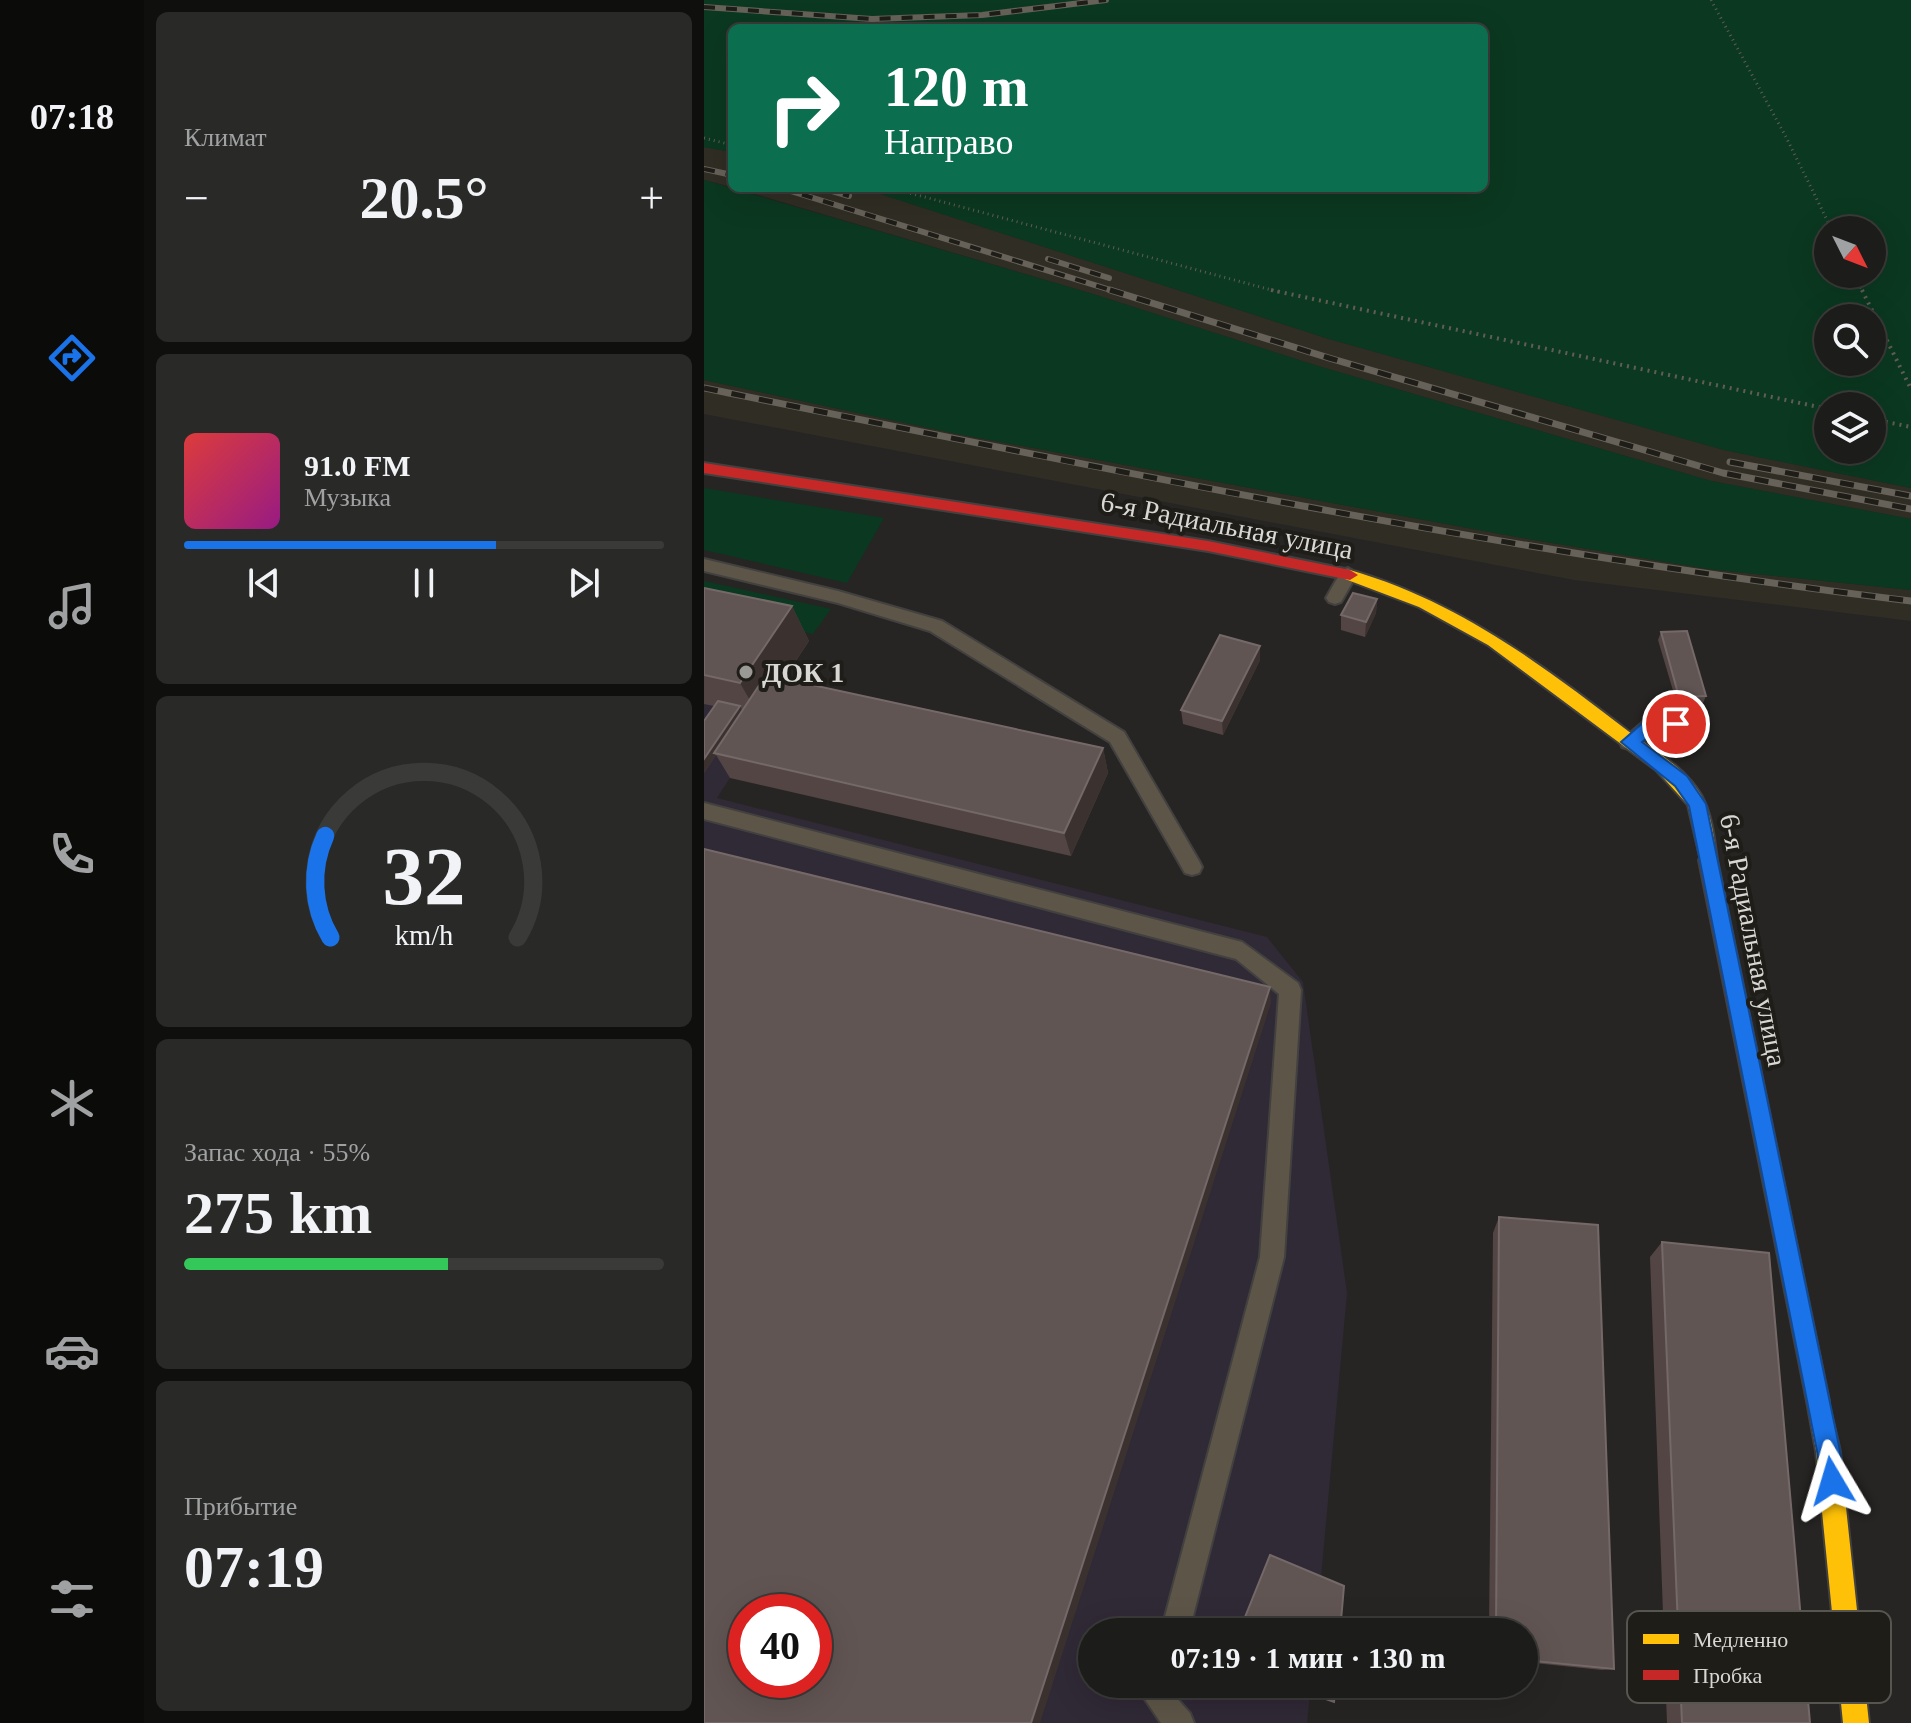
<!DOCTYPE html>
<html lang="ru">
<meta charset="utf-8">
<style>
:root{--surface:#1c1c1a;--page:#292927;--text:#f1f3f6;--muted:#a0a1a2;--line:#3a3a39;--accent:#1a73e8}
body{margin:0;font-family:"Times New Roman",serif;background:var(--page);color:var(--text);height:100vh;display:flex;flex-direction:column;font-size:30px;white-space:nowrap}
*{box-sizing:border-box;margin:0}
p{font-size:26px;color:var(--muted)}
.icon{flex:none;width:44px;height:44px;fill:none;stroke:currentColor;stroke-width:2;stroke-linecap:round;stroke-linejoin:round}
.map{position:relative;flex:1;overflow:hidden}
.details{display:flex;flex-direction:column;gap:12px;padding:12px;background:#0f0f0e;width:560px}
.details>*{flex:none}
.hud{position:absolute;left:24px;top:24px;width:760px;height:168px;border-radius:12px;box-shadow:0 8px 32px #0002,0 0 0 2px var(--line);background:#0b6e4f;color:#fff;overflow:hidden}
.needle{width:52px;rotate:132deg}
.tools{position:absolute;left:1110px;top:216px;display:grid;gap:16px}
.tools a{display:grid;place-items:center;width:72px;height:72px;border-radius:50%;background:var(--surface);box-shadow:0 8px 32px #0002,0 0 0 2px var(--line);font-size:40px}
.speed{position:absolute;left:24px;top:1594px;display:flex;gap:16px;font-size:40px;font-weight:700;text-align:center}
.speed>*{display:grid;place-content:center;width:104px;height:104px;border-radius:50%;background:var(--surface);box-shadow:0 8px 32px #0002,0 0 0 2px var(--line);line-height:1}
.speed .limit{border:12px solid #d22;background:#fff;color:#111}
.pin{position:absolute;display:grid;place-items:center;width:68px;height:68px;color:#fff;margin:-34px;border:4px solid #fff;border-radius:50%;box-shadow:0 2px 8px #0007}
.me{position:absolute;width:88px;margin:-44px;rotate:353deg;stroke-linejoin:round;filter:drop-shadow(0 0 6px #0008)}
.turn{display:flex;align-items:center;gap:28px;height:168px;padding:0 24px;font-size:36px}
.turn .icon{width:104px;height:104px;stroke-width:2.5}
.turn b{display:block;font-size:56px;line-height:68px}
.big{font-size:60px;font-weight:700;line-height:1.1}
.details .card{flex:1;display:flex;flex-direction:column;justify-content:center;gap:12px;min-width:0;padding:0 28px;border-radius:12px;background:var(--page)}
.details .dial{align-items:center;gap:0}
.dial svg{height:208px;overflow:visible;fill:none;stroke:var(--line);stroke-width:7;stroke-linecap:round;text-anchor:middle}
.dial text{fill:var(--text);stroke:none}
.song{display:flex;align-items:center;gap:24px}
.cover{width:96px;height:96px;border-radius:12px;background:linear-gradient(135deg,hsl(0 70% 55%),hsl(310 70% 35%))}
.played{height:8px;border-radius:4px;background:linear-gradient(90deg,var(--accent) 65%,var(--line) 65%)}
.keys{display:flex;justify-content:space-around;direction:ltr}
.heat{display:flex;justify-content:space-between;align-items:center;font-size:44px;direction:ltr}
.charge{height:12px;border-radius:6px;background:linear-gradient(90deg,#34c759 55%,var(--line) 0)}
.trip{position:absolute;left:374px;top:1618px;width:460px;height:80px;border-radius:40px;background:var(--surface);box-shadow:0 8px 32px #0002,0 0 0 2px var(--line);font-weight:700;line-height:80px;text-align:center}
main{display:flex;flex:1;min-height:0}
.tab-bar{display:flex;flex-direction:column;width:144px;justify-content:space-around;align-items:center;background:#0b0b0a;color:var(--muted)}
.tab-bar .icon{width:56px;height:56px}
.tab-bar .selected{color:var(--accent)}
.tab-bar b{font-size:36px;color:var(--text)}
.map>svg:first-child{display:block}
</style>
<main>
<nav class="tab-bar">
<b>07:18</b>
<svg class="icon selected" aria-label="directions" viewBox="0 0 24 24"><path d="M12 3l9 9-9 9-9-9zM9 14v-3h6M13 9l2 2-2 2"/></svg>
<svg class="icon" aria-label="music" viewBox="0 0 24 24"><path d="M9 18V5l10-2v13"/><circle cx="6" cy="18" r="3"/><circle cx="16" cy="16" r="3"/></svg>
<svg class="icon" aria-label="phone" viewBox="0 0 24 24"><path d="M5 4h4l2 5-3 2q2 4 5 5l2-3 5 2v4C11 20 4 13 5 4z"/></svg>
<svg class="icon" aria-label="climate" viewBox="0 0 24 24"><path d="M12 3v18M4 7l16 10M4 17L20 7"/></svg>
<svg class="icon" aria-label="car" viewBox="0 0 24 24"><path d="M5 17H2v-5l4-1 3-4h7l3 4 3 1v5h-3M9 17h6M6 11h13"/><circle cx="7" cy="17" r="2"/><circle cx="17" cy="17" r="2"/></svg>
<svg class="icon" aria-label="filters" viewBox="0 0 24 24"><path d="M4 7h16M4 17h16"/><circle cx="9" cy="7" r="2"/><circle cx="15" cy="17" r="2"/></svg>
</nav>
<section class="details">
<div class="card"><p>Климат</p>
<div class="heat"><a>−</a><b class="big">20.5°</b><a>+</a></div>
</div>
<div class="card">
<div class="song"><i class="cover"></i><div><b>91.0 FM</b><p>Музыка</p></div></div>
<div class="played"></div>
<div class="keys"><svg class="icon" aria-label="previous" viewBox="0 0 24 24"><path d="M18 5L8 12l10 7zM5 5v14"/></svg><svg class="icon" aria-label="pause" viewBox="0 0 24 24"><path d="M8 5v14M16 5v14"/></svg><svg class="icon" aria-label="next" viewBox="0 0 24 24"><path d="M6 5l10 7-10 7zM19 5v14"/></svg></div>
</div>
<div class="card dial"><svg viewBox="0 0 100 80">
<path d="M14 69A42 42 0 1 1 86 69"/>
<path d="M14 69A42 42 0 0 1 12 30" stroke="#1a73e8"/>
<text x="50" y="56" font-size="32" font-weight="700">32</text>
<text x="50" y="72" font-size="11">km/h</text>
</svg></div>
<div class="card"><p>Запас хода · 55%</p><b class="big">275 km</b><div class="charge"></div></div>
<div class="card"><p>Прибытие</p><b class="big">07:19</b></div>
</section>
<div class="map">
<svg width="1207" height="1723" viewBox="0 0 1207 1723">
<rect width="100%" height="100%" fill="#262523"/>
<g fill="#302d24">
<polygon points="0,147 28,152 28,187 0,180"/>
<polygon points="31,188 158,188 625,339 1020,450 1207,488 1207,519 1007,481 614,366 389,294"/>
<polygon points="0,380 253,434 813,537 1004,569 1207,590 1207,621 870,580 0,414"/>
</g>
<path fill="#302936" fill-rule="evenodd" d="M 0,618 L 105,641 L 56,716 L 65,717 L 13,798 L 563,937 L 599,982 L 643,1293 L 612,1632 L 388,1632 L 388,1684 L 607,1684 L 603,1723 L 0,1723 ZM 42,1612 L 110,1612 L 110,1680 L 42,1680 Z"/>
<g fill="#0b3820" fill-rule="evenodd">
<path d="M 0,0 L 1207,0 L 1207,488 L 1020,450 L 625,339 L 158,188 L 780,188 L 780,28 L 28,28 L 28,152 L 0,147 ZM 1168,230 L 1168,274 L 1124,274 L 1124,230 ZM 1168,318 L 1168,362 L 1124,362 L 1124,318 ZM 1124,406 L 1168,406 L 1168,450 L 1124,450 Z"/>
<polygon points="0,180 389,294 614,366 1007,481 1207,519 1207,590 1004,569 813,537 253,434 0,380"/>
<polygon points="0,488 180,518 143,583 0,550"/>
<polygon points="0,581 127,609 109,634 0,611"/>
</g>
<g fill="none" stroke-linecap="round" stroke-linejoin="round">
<defs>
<g id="lane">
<polygon points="0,559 134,591 238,621 420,732 495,861 498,867 495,873 488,875 481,873 406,742 226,631 134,603 0,571"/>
<polygon points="644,568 653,574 637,602 631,604 625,602 622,598 638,570"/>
<polygon points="972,717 979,719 981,724 979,729 951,733 925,749 918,747 916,742 940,721"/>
<polygon points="0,803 538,942 594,983 597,990 580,1257 485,1632 457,1632 556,1257 575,994 532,959 0,819"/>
<polygon points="443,1684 471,1684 469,1694 486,1713 490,1723 457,1723 440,1698"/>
</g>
<g id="slow">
<path d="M 646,570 C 753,601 837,664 924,731 C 950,750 980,767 997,795 C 1008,815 1010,838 1013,860 L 1010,865 L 998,865 L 984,805 L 952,770 L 784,645 L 715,607 L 641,579 L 638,575 Z"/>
<polygon points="1114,1390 1122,1393 1136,1451 1165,1723 1139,1723 1112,1451 1103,1401 1106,1393"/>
</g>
<g id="jam">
<polygon points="0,463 504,541 646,570 654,575 646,580 504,551 0,473"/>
<polygon points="1004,852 1010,855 1013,860 1125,1401 1122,1409 1114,1412 1106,1409 1103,1401 995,860 998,855"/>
</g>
</defs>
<use href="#lane" stroke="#424140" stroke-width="4"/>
<use href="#slow" stroke="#424140" stroke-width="4"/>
<use href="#jam" stroke="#424140" stroke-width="4"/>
<g stroke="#625d54" stroke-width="3" stroke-dasharray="1 4" stroke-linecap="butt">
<polyline points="1007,0 1082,137 1128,230"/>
<polyline points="0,138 28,145"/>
<polyline points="187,188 575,292"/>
<polyline points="1150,274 1159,292"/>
</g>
<g stroke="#625d54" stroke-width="4" stroke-dasharray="2 5" stroke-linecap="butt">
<polyline points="567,290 1124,409"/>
<polyline points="1158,290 1207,389"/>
<polyline points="1168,419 1207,427"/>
</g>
<use href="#lane" fill="#5d5648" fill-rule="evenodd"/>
<use href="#slow" fill="#ffc107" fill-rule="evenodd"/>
<use href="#jam" fill="#c62828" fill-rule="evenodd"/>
<defs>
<g id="rail-far1">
<polyline points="0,7 168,19 278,15 402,0"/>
<polyline points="0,169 28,175"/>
<polyline points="77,188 413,292"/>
<polyline points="118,188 145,196"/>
<polyline points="344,259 405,278"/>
</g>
<g id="rail">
<polyline points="406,290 625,358 1019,473 1207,509"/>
<path d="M 0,388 C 400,469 801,552 1207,601"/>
<polyline points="1026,462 1207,496"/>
</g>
</defs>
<use href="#rail-far1" stroke="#676259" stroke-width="6"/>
<use href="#rail" stroke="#676259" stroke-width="7"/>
<use href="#rail-far1" stroke="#1e1d18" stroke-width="4" stroke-dasharray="11" stroke-linecap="butt"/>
<use href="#rail" stroke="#1e1d18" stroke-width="5" stroke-dasharray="14" stroke-linecap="butt"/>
</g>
<g fill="#534544">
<polygon points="0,588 88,606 105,641 80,679 399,748 404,773 367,856 26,778 12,755 0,773 0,721 10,706 0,704"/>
<polygon points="673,599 672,613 661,637 637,630 637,615"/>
<polygon points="957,632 1002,696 999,703 973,704 954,640"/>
<polygon points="556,660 519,735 479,724 477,710"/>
<polygon points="795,1217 910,1669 898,1670 820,1662 820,1632 785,1632 789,1233"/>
<polygon points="958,1242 1106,1723 963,1723 946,1257"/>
</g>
<g fill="#3b3230">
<polygon points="673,599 672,613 661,637 662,622"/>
<polygon points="88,606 105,641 55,716 36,683"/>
<polygon points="556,646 556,660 519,735 518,721"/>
<polygon points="36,706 40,713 10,753 12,755 0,773 0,759"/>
<polygon points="399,748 404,773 367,856 360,833"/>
<polygon points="566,987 567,1003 336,1723 327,1723"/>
</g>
<g fill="#615553" stroke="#746968" stroke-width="2" fill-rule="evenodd">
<polygon points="0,588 88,606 36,683 0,675"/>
<polygon points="649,593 673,599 662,622 637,615"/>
<polygon points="983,631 1002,696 975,697 957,632"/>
<polygon points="516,635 556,646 518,721 477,710"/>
<polygon points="62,675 399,748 360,833 10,753"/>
<polygon points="14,701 36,706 0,759 0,721"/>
<path d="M 0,849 L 566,987 L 327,1723 L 0,1723 ZM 42,1612 L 110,1612 L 110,1680 L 42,1680 Z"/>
<polygon points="795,1217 894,1225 910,1669 820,1660 820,1632 792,1632"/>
<polygon points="958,1242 1065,1253 1106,1723 978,1723"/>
<polygon points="566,1555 640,1586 636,1632 535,1632"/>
<polygon points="579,1684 632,1684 630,1702"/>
</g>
<polygon fill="#1a73e8" stroke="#114b97" stroke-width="2" points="972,718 981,724 978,729 951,732 938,742 983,776 1002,804 1136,1451 1140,1481 1136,1490 1128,1493 1119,1490 1113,1451 985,806 971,786 917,742 941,721"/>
<circle fill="#9a9996" stroke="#1e1d18" stroke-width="3" cx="42" cy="672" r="8"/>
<g text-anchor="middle" stroke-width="8" stroke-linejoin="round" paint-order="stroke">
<g font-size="28" fill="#d8d7d4" stroke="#1e1d18">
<text transform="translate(523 525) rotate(11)" y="10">6-я Радиальная улица</text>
<text transform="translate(1050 940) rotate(79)" y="10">6-я Радиальная улица</text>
</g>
<g font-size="28" font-weight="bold" fill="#d8d7d4" stroke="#1e1d18" text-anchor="start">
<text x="58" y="682">ДОК 1</text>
</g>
</g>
<rect x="923" y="1611" width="264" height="92" rx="12" fill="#1e1d18" stroke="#565550" stroke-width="2"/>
<rect x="939" y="1634" width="36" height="10" fill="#ffc107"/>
<rect x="939" y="1670" width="36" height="10" fill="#c62828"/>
<g font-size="22" fill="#d8d7d4">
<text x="989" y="1647">Медленно</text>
<text x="989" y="1683">Пробка</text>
</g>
</svg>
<div class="tools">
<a><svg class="needle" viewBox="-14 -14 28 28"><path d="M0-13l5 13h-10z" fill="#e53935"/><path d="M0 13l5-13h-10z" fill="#a0a1a2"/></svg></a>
<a><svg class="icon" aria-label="search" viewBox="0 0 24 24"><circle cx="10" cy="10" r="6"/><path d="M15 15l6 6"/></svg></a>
<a><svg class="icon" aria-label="layers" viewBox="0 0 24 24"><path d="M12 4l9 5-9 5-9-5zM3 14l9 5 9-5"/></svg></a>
</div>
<div class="speed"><div class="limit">40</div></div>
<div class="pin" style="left:972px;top:724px;background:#d93025"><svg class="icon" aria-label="arrive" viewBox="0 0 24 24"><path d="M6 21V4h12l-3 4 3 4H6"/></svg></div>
<svg class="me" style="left:1128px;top:1481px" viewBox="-20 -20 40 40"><path d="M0-17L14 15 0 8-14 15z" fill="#1a73e8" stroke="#fff" stroke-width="4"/></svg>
<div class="trip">07:19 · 1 мин · 130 m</div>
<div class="hud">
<div class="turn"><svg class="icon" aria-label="right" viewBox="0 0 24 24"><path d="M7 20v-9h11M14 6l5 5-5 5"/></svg><div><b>120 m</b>Направо</div></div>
</div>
</div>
</main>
